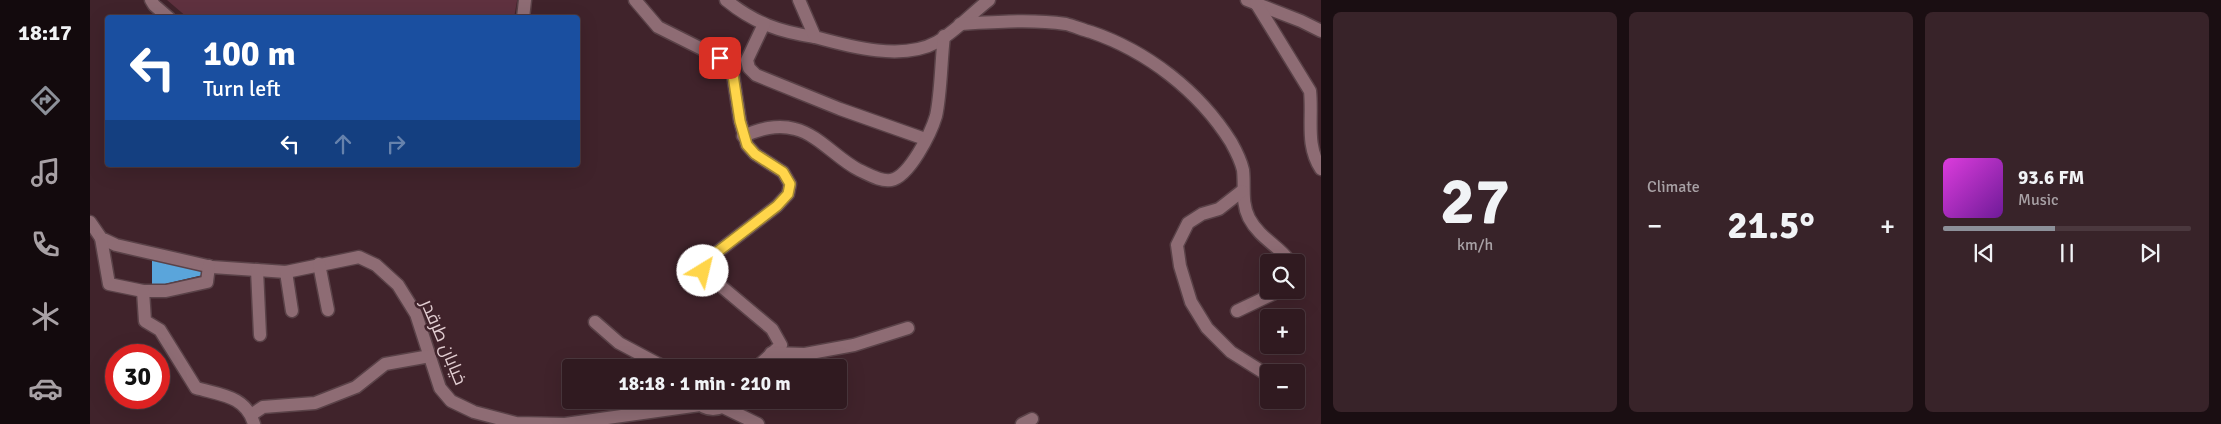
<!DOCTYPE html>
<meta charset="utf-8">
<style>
:root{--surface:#301a20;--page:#382329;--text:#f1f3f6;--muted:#a8a1a5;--line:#4b383e;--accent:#8c9099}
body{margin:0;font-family:Signika,Cairo,sans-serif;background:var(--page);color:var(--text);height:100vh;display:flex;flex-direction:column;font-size:19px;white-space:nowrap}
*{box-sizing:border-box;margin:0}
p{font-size:16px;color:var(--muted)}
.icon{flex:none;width:28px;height:28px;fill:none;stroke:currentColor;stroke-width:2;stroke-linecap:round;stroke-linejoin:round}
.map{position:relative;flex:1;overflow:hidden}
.sheet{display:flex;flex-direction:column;gap:12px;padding:12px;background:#1a0e12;width:900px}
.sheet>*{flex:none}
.top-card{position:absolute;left:15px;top:15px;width:475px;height:152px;border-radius:5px;box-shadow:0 5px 20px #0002,0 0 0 1px var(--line);background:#1a4fa0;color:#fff;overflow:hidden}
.tools{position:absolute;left:1170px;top:254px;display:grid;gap:10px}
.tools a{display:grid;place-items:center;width:45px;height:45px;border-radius:5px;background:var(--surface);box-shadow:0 5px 20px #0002,0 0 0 1px var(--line);font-size:25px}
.speed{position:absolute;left:15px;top:344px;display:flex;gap:10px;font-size:25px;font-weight:700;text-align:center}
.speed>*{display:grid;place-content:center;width:65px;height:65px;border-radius:50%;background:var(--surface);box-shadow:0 5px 20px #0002,0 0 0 1px var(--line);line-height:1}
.speed .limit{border:8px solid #d22;background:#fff;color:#111}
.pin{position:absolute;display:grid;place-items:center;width:42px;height:42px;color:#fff;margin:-21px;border-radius:10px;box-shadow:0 2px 8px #0006}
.me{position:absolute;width:55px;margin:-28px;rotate:36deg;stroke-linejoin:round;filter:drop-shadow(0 0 4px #0008)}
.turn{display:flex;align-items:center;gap:18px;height:105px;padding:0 15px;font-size:22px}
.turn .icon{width:65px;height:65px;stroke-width:2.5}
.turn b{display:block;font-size:35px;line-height:42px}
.lanes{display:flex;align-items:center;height:48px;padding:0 15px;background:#0003;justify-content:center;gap:25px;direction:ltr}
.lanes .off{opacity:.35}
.big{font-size:38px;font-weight:700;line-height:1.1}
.sheet .widget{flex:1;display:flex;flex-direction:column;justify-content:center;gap:8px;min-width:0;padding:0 18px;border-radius:8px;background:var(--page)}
.sheet .dial{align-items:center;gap:0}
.dial b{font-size:65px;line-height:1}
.song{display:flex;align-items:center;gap:15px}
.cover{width:60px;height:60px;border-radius:8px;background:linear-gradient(135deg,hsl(300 70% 55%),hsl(280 70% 35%))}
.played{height:5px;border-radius:2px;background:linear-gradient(90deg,var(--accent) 45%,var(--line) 45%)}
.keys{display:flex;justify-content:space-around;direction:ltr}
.heat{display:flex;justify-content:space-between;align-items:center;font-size:28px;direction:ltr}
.sheet .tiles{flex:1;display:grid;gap:12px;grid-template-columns:repeat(3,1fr)}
.trip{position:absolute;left:472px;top:359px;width:285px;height:50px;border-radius:5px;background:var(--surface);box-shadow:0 5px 20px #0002,0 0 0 1px var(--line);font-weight:700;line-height:50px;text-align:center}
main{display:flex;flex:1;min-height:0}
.dock{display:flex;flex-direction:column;width:90px;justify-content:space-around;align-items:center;background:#130a0d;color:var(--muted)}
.dock .icon{width:35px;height:35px}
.dock .active{color:var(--accent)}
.dock b{font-size:22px;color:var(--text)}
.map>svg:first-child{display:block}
</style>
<main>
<nav class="dock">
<b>18:17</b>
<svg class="icon active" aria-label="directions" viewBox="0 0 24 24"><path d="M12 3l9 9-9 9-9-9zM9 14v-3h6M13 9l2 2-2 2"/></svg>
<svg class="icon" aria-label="music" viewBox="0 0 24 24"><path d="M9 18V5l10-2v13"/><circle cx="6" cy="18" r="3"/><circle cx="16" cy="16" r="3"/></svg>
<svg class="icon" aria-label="phone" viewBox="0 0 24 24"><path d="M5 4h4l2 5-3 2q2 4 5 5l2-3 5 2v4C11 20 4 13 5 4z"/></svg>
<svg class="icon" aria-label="climate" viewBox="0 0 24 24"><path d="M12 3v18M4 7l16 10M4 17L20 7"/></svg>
<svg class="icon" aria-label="car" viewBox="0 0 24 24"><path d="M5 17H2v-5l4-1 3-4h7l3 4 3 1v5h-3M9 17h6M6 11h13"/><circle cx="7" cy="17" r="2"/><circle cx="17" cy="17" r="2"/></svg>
</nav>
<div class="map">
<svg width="1231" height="424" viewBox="0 0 1231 424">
<rect width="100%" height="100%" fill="#40232b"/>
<polygon fill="#5f313f" points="77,0 427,0 427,1 424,18 98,18"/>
<polygon fill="#5aa5db" points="62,258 113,269 113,275 62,287"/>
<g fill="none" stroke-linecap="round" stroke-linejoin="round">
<defs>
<g id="minor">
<polyline points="61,0 64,5 79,18"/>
<polyline points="545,0 568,27 630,58 643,75 650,121 657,145 665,154 693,172 700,184 698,194 687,206 613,263 613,271 682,329 691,345 666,368"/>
<path d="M 636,0 C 664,23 690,32 725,37"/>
<path d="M 709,0 L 725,37 C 761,47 813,61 847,42 C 866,31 882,13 899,0"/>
<polyline points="1157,0 1211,21 1231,31"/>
<path d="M 1166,3 L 1220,91 C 1223,118 1215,145 1231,169"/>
<polyline points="433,18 435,0"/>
<polyline points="674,24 657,60 659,68 666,75 750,109 835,139"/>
<path d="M 870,24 C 905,22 941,19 976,24 C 984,26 993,30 1001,32 C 1057,51 1109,91 1141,142 C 1146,151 1151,161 1153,170 C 1155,187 1151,202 1159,218 C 1170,239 1191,247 1200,262"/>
<path d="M 653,136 C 670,129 687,124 705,129 C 729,135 747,159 769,170 C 778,174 791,182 801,180 C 819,177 841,133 846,116 C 851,94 851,60 854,36"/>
<polyline points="1152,191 1129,209 1112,214 1098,223 1087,245 1090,266 1101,302 1117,328 1141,352 1179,376"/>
<polyline points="0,222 11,238 26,245 122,267 196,272 269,257 286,265 308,285 326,314 350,388 361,401 384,412 426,423 475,424 610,405"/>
<polyline points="11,238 19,284 53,291 76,291 117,282 119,266"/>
<polyline points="229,264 238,310"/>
<polyline points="167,270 170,335"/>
<polyline points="196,272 202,311"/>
<path d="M 53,291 L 55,321 L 70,330 L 106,388 C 131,395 156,396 164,424"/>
<polyline points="1147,311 1191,290"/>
<polyline points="505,322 529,343 576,368"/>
<polyline points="681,353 715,354 764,345 818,328"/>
<path d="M 606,400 C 615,412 631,412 640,400"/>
<polyline points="633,407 668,424"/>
<polyline points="161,415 173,407 225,403 266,387 295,364 340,356"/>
<polyline points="932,424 942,419"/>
</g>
</defs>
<use href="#minor" stroke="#5a4248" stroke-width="15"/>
<use href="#minor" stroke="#8e6c74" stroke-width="12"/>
</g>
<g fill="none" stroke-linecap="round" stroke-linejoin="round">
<defs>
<polyline id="route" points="613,271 613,263 687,206 698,194 700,184 693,172 665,154 657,145 650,121 643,75 630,58"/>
</defs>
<use href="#route" stroke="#a68a30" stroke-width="12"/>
<use href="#route" stroke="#ffd54a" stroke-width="9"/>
</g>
<g text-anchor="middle" stroke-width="5" stroke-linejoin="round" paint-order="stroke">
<g font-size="18" fill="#e2ced2" stroke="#40232b">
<text transform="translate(354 342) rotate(67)" y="6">خیابان طرقدر</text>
</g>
</g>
</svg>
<div class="tools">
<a><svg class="icon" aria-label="search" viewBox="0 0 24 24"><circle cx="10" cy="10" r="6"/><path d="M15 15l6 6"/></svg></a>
<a>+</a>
<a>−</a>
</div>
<div class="speed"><div class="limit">30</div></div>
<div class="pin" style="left:630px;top:58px;background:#d93025"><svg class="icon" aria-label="arrive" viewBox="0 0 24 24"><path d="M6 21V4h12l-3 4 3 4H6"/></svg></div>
<svg class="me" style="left:613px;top:271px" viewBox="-20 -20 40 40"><circle r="19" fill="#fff"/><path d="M0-13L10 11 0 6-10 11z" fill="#ffd54a"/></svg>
<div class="trip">18:18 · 1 min · 210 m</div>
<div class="top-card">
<div class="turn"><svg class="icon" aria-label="left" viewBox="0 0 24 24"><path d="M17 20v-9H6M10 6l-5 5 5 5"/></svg><div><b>100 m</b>Turn left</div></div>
<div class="lanes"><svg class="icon" aria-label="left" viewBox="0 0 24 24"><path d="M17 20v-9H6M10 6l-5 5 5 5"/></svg><svg class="icon off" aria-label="ahead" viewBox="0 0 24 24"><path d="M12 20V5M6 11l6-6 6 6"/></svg><svg class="icon off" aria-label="right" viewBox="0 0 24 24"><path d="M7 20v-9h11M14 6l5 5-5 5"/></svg></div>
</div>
</div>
<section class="sheet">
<div class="tiles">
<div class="widget dial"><b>27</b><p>km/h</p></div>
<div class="widget"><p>Climate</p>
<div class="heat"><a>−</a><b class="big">21.5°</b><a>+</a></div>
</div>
<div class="widget">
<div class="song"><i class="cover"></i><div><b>93.6 FM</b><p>Music</p></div></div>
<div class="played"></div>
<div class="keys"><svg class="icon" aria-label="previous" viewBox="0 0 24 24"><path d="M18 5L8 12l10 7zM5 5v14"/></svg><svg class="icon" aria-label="pause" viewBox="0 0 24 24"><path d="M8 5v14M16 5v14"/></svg><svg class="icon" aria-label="next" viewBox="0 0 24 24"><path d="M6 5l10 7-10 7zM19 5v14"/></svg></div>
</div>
</div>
</section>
</main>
